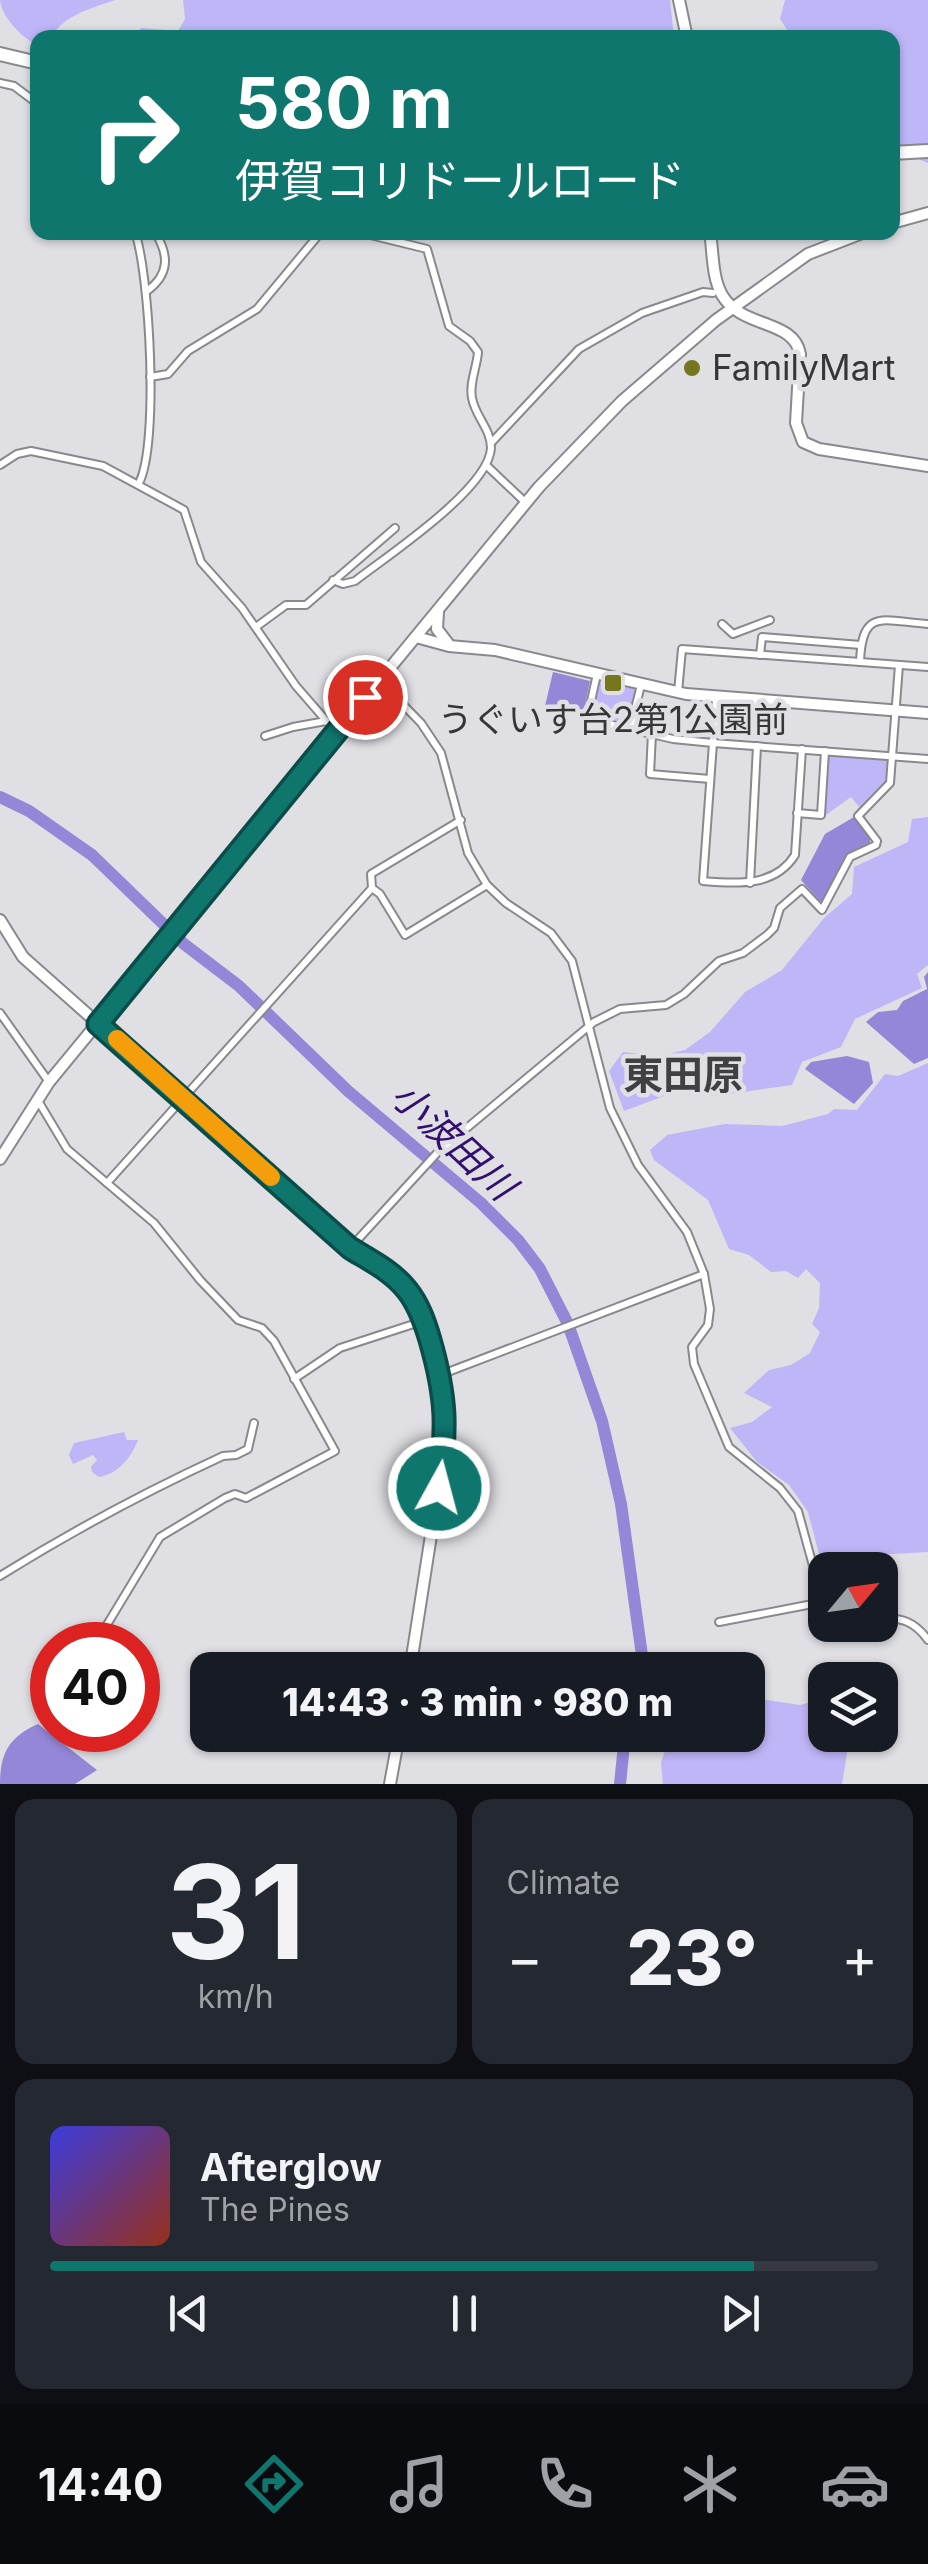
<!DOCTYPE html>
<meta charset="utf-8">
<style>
:root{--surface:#171b24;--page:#242831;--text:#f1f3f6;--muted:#9ea1a6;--line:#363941;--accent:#0f766e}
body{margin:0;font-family:Inter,"Noto Sans JP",sans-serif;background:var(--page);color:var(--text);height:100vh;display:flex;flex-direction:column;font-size:38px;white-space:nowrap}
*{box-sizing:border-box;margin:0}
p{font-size:32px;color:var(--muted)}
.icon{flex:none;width:55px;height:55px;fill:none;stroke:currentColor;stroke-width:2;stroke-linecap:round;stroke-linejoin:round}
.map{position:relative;height:1784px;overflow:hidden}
.drawer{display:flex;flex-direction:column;gap:15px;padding:15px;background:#0d0f14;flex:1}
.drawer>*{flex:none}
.top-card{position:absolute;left:30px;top:30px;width:870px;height:210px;border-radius:20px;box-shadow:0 2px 8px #0004;background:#0f766e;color:#fff;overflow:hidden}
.needle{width:65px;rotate:61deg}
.controls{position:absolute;left:808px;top:1552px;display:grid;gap:20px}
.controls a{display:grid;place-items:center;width:90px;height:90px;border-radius:20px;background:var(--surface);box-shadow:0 2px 8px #0004;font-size:50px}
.speed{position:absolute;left:30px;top:1622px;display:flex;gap:20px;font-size:50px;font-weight:700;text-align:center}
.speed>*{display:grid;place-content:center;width:130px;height:130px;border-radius:50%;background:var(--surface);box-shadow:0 2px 8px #0004;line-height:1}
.speed .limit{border:15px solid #d22;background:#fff;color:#111}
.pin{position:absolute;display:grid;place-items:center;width:85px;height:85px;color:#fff;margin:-42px;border:5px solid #fff;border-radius:50%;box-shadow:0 2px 10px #0007}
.me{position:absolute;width:110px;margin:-55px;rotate:7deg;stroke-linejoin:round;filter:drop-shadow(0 0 8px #0008)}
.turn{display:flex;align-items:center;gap:35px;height:210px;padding:0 40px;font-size:45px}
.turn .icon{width:130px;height:130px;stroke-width:2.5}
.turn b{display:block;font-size:70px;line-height:85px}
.big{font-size:75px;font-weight:800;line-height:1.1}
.drawer .tile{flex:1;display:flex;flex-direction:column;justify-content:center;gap:15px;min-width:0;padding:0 35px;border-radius:20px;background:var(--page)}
.drawer .dial{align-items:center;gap:0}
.dial b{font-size:130px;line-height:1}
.song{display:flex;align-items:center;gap:30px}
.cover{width:120px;height:120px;border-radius:15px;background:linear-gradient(135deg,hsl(240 70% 55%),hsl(10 70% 35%))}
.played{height:10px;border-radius:5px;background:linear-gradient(90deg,var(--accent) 85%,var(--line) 85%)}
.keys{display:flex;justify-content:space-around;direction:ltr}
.heat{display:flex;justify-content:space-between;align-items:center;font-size:55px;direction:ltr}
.drawer .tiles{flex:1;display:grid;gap:15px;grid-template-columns:1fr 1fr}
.tile:last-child{grid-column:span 2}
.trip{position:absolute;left:190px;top:1652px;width:575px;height:100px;border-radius:20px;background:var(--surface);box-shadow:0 2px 8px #0004;font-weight:800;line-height:100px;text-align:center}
.tab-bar{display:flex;height:160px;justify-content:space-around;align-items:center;background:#090b0e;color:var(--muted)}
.tab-bar .icon{width:70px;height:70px}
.tab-bar .selected{color:var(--accent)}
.tab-bar b{font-size:45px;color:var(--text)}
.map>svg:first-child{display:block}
</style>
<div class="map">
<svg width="928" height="1784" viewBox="0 0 928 1784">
<rect width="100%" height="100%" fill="#dfdfe4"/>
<g fill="#bfb6f8">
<path d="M 0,0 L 115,0 C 93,8 63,15 52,37 L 38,38 L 37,45 C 22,38 1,16 0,0 Z"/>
<polygon points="183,0 670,0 674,37 136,37 141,28 178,31 185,19"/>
<polygon points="785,0 928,0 928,163 893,149 892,38 792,37 780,19"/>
<polygon points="602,682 635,689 629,723 595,717 592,712 598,683"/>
<polygon points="831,755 884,759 889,763 888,781 861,809 851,797 823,817 827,758"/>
<polygon points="928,817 928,965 917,974 922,988 855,1019 841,1047 802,1062 792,1085 715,1096 672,1093 624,1111 609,1071 623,1052 658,1056 685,1050 710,1032 745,992 782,970 824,918 852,894 854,867 908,842 912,819"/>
<polygon points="928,1063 928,1552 820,1558 808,1512 789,1485 757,1462 730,1428 752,1422 772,1407 744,1393 769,1370 791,1365 810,1353 820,1332 812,1324 819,1308 820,1283 806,1269 798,1278 786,1271 771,1272 749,1255 729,1249 708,1200 654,1160 650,1150 667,1135 725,1124 782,1126 828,1114 834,1109 857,1110 885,1074 898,1076"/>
<path d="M 124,1432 L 127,1440 L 138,1440 C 131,1458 118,1474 99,1477 L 92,1472 L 91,1467 L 97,1460 L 93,1455 L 73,1464 L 69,1455 L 74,1443 Z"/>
<polygon points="748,1697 800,1705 825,1698 825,1735 850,1735 842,1784 663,1784 661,1762 671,1735 748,1735"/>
</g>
<g fill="#9487d8">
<polygon points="553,672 590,681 583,714 545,706"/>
<polygon points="854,817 870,838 870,843 848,855 825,901 821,902 801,880 825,834"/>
<polygon points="928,972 928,1058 914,1064 866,1022 878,1012 897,1010 903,1001 927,989 924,977"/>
<polygon points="847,1056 869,1062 873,1083 854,1104 805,1069 811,1062"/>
<path d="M 38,1724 L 97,1770 L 75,1784 L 0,1784 C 0,1753 9,1737 38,1724 Z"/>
</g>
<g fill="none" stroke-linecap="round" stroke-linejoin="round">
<g stroke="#9487d8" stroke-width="12">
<polyline points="0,797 29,811 92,855 184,944 239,986 348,1091 481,1203 518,1240 540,1269 568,1324 602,1421 621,1504 644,1670"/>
<polyline points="620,1784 625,1735"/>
</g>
<defs>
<g id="street">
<polyline points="0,83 14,86 38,104"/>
<path d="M 135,232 C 150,276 159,445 139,483"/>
<path d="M 147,291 C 170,274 169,255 155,232"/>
<polyline points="150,377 168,374 188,351 257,309 321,232"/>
<polyline points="491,443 579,349 642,313 703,292 713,293"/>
<polyline points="0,465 17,454 31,451 103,466 184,510 201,562 242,608 296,686 336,732"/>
<polyline points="486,465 525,502"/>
<path d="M 333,580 L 343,584 L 355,581 C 387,556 489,489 491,448 C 491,429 475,416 472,398 C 469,383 477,367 478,352 L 470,341 L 449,326 L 427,249 L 358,232"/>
<polyline points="722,624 733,634 770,620"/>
<polyline points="256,627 286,605 306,605 395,528"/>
<polyline points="760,655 762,637 861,645"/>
<path d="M 860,662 C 862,607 883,621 928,624"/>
<path d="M 597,674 L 587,719 L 673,739 L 713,743 L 703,881 C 737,884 775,887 795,855 L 802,749"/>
<polyline points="380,681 421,723 441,753 468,853 487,885 506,903 551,933 572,961 610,1108 638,1165 687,1232 704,1274 710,1309 708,1325 692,1347 694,1364 729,1447 780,1488 798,1511 823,1602 719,1622"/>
<polyline points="678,692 682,649 928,667"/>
<polyline points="716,698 713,743 928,759"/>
<polyline points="630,729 641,685"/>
<polyline points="652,734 650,774 710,779"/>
<polyline points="265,736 293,727 326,721"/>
<polyline points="797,813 821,815 825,751"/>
<polyline points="461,820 371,874 372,888 380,894 405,935 487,885"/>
<polyline points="750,883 757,746"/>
<polyline points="0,1013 49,1082"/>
<polyline points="37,1099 67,1149 154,1223 200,1280 238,1320 262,1328 274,1341 335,1451 246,1498 235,1494 225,1498 160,1537 105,1628"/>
<polyline points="107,1183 372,888"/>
<polyline points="351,1247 438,1152 594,1022 620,1009 666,1005 684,994 719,961 743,953 767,935 774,928 780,908 802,889 822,910 850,857 876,845 877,841 858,816 890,783 899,665"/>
<polyline points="440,1375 704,1274"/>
<polyline points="294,1379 340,1348 423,1321"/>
<path d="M 0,1576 C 72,1531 145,1492 223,1456 L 236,1455 L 248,1449 L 254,1423"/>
<path d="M 880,1619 C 902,1617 915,1622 928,1640"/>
</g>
<g id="secondary">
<polyline points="679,0 687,38"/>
<polyline points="892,223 928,213"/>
<path d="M 710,232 C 713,251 712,278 722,295 C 742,329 794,319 800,354 L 796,423 L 803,442 L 819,449 L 928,466"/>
<polyline points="438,612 437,629 450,646"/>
<polyline points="416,637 449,646 495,650 686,694 928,713"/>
<polyline points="0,920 23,957 351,1248 385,1269 414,1300 424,1321 445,1397 444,1452 410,1670"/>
<polyline points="0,1159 49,1082 539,487 622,401 716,320 808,254 865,232"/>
<polyline points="390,1784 399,1735"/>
</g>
<g id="highway">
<polyline points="0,54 38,63"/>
<polyline points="892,153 928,151"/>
</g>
</defs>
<use href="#street" stroke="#89888d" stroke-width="10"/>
<use href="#secondary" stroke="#89888d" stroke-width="14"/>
<use href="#highway" stroke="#89888d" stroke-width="16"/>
<use href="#street" stroke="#fff" stroke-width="6"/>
<use href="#secondary" stroke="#fff" stroke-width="10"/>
<use href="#highway" stroke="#fff" stroke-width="12"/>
</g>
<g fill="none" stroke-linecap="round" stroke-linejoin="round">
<defs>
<path id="route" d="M 365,697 L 98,1024 L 350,1248 C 371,1261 392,1271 407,1290 C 419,1305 425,1323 430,1340 C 447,1399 447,1428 439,1488"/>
</defs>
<use href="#route" stroke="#0a4d48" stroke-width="25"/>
<use href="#route" stroke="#0f766e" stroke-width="18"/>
<polyline stroke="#f59e0b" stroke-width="18" points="117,1039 271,1177"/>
</g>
<g fill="#75771e" stroke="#dfdfe4" stroke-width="4">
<circle cx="692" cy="368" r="10"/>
<rect x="603" y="673" width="20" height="20" rx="5"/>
</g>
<g text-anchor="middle" stroke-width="9" stroke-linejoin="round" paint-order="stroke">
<g font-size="35" fill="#363638" stroke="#dfdfe4" text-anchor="start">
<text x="712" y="380">FamilyMart</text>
<text x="613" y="732" text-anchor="middle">うぐいす台2第1公園前</text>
</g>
<g font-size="38" font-style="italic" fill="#321070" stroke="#dfdfe4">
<text transform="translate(453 1141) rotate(43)" y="13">小波田川</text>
</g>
<g font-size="40" font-weight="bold" fill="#404044" stroke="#dfdfe4">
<text x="683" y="1089">東田原</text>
</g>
</g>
</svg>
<div class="controls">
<a><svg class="needle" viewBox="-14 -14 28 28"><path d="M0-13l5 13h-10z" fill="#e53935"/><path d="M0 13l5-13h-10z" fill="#9ea1a6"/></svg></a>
<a><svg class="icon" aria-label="layers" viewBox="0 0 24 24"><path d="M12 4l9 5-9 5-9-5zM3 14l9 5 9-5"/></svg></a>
</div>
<div class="speed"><div class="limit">40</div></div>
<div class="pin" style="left:365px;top:697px;background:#d93025"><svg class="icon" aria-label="arrive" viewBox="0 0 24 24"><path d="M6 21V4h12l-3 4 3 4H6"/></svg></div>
<svg class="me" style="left:439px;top:1488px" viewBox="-20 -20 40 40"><circle r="17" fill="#0f766e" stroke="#fff" stroke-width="3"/><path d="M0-11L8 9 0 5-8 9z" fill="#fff"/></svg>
<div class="trip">14:43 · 3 min · 980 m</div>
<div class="top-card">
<div class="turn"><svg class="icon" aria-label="right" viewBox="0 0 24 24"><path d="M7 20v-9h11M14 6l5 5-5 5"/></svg><div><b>580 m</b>伊賀コリドールロード</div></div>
</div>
</div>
<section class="drawer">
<div class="tiles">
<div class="tile dial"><b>31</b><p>km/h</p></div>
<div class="tile"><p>Climate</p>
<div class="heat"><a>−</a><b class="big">23°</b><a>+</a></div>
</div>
<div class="tile">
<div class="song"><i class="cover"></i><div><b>Afterglow</b><p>The Pines</p></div></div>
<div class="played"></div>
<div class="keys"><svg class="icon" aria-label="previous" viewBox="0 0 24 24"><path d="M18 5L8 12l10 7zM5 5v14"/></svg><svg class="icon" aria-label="pause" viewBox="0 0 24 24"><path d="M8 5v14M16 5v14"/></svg><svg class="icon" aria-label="next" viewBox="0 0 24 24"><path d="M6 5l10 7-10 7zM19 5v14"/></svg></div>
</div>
</div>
</section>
<nav class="tab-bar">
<b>14:40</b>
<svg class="icon selected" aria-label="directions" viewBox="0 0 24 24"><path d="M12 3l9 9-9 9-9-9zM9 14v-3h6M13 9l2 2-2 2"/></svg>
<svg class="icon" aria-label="music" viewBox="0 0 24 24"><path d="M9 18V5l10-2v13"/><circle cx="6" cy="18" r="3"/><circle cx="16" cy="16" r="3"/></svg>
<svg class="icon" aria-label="phone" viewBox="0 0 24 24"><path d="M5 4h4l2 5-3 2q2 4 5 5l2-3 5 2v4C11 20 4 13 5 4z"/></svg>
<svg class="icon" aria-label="climate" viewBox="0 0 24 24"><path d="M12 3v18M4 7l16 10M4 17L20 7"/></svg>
<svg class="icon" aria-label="car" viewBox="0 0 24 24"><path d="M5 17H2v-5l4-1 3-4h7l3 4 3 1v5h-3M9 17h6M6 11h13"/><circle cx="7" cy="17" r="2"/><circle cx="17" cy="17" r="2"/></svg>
</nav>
